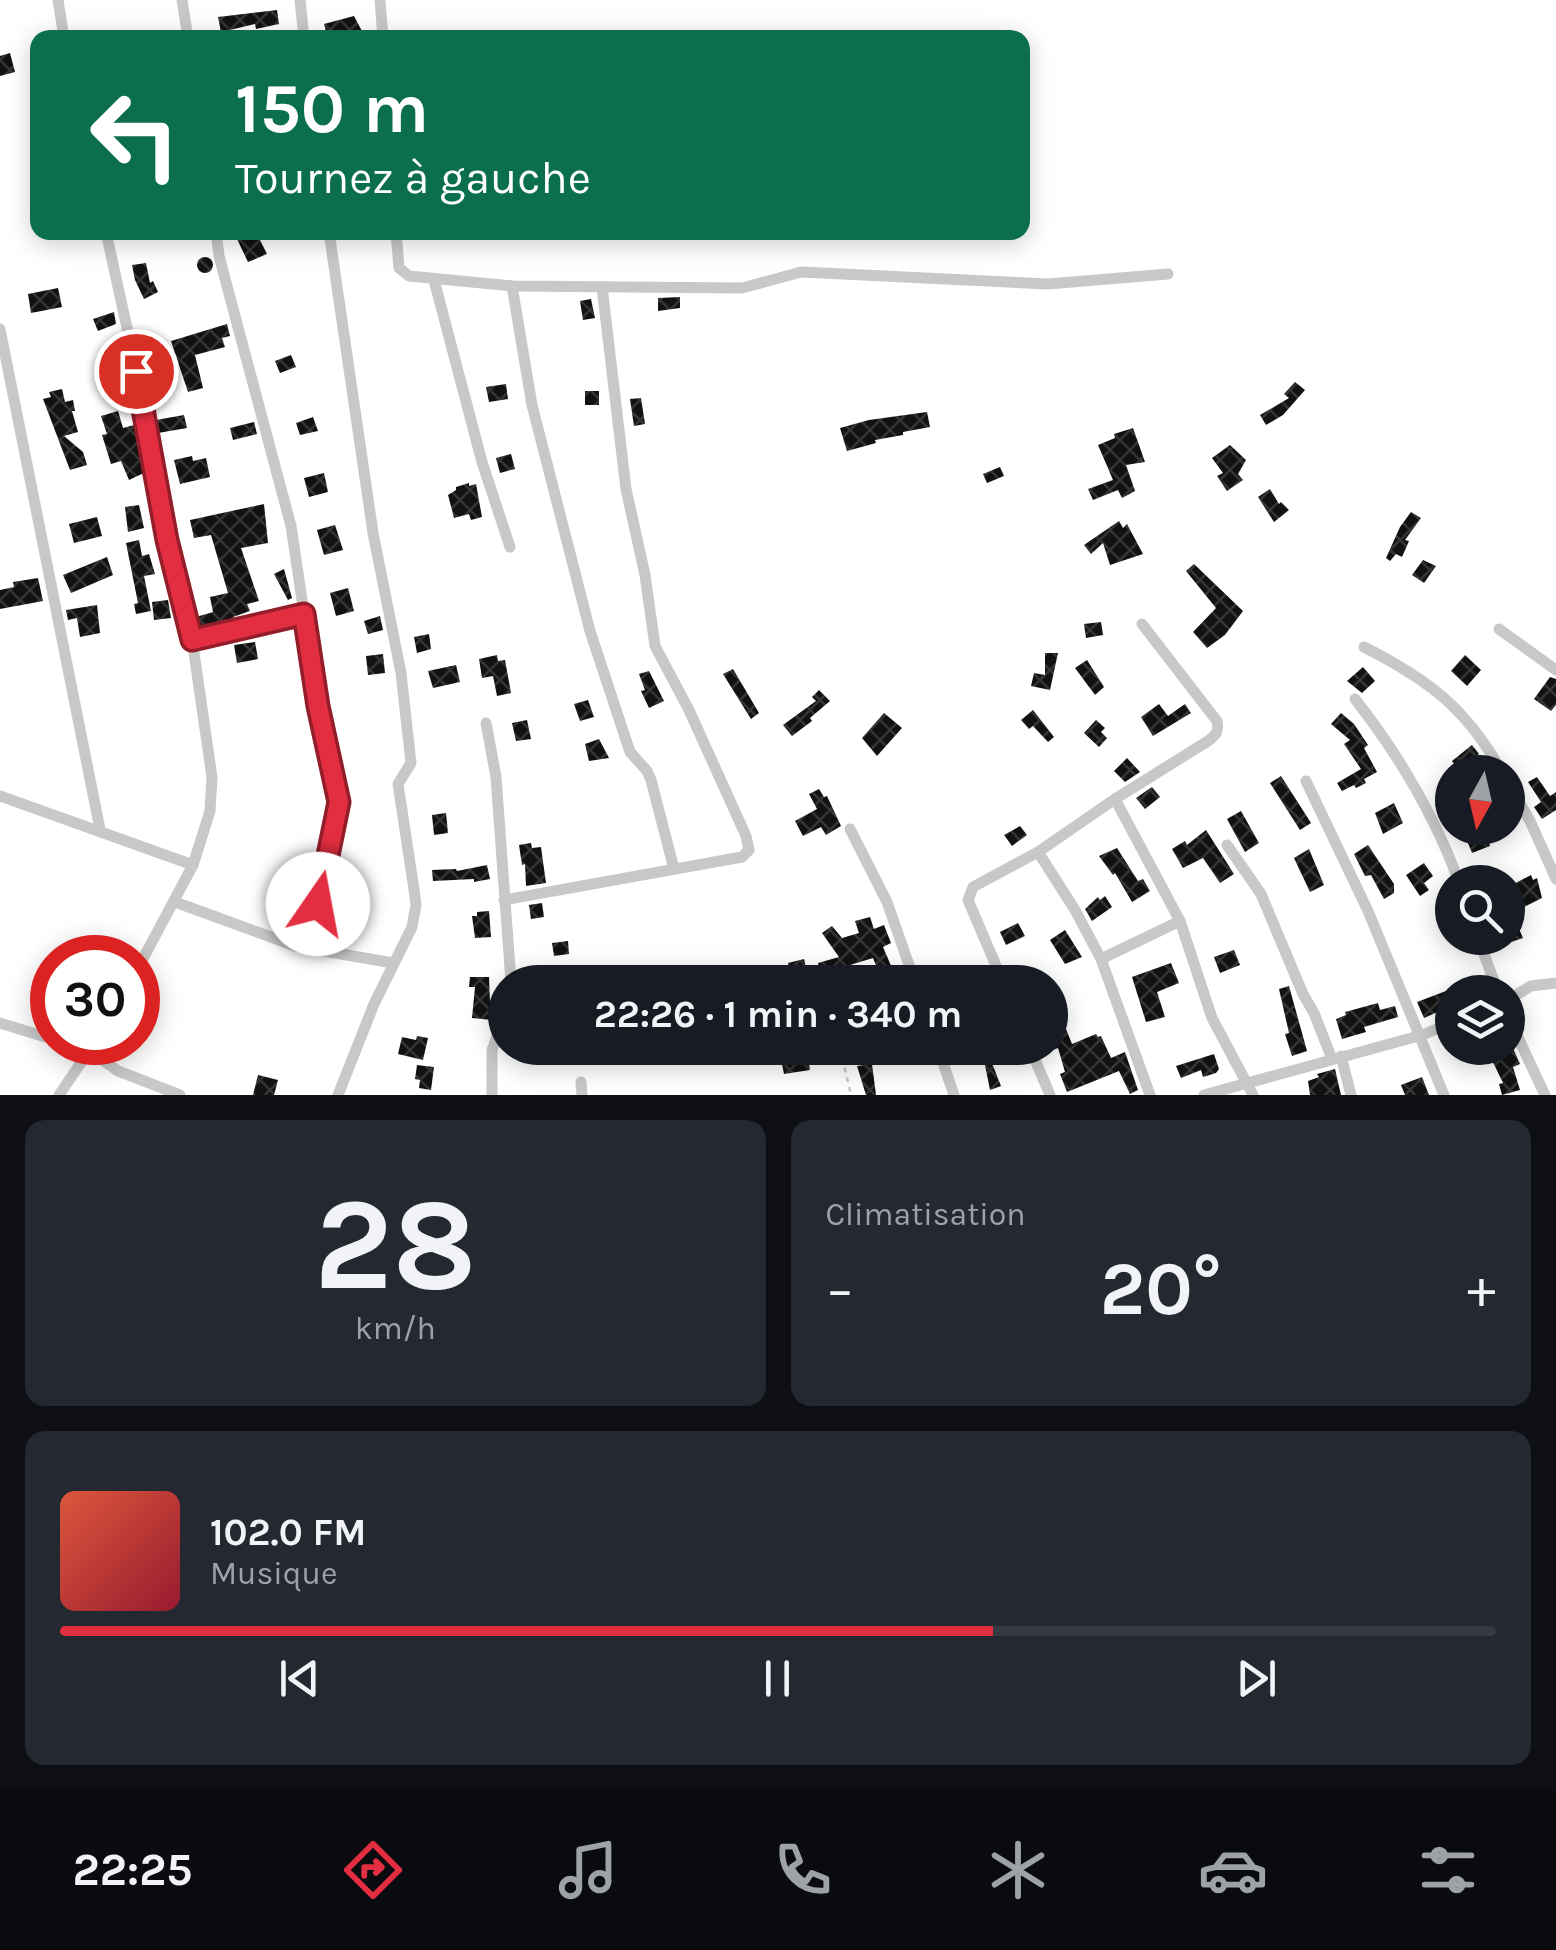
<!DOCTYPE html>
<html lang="fr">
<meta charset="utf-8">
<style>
:root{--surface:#171b24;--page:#242831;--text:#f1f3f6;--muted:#9ea1a6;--line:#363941;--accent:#e22e40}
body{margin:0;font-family:Karla,sans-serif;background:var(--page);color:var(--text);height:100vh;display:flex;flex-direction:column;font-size:38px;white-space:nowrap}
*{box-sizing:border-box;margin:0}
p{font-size:32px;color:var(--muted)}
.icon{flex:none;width:55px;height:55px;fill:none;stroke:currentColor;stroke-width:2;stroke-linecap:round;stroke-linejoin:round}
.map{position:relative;height:1095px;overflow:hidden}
.side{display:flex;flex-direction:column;gap:25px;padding:25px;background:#0d0f14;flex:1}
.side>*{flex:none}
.banner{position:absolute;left:30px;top:30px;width:1000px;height:210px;border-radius:20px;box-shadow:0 5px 25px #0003;background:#0b6e4f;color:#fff;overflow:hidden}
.needle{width:65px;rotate:188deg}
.controls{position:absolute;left:1435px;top:755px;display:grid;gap:20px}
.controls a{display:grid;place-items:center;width:90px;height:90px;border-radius:50%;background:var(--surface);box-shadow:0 5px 25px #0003;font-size:50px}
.speed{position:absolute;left:30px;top:935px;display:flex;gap:20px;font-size:50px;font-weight:700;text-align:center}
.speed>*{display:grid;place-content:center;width:130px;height:130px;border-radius:50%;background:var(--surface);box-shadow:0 5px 25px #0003;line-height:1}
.speed .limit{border:15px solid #d22;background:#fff;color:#111}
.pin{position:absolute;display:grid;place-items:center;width:85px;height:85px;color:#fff;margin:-42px;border:5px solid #fff;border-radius:50%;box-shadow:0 2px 10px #0007}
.me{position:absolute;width:110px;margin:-55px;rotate:12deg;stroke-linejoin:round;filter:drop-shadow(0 0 8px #0008)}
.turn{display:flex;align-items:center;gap:35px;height:210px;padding:0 40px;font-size:45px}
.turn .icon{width:130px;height:130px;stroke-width:2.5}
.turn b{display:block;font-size:70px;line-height:85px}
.big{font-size:75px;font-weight:700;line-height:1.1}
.side .card{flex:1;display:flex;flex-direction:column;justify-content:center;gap:15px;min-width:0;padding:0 35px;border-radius:20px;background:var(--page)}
.side .dial{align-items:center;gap:0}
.dial b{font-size:130px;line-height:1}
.song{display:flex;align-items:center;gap:30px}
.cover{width:120px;height:120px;border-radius:15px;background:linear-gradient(135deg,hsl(10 70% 55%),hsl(350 70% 35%))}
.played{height:10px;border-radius:5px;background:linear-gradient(90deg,var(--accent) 65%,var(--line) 65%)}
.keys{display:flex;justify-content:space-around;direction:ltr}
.heat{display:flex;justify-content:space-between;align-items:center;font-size:55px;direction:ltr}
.side .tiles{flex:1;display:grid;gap:25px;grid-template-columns:1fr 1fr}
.card:last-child{grid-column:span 2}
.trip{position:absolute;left:488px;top:965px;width:580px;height:100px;border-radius:50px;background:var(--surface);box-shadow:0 5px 25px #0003;font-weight:700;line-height:100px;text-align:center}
.tabs{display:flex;height:160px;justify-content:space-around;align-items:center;background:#090b0e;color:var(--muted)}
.tabs .icon{width:70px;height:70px}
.tabs .current{color:var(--accent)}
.tabs b{font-size:45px;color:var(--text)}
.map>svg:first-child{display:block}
</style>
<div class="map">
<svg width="1556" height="1095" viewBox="0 0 1556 1095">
<defs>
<pattern id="building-cross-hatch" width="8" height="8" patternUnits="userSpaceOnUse" patternTransform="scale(2.5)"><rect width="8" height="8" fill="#121212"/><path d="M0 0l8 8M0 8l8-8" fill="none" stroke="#353535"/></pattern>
</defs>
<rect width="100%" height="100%" fill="#fff"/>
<g fill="url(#building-cross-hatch)">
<polygon points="277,10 279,24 256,29 255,24 221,32 218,17"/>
<polygon points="354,16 363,33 340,38 337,32 327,35 324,24"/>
<polygon points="10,53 15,72 0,76 0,56"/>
<polygon points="245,232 256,232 267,254 248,262 236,237"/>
<circle cx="205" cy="265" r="8"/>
<polygon points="146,263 150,283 153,281 158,292 144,299 135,280 132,265"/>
<polygon points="58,288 62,307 31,313 28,294"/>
<polygon points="680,297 680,308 658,311 658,298"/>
<polygon points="591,299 595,318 583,320 580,301"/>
<polygon points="114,312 116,324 98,331 93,319"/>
<polygon points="227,324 230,336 222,338 225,347 195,355 203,388 188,392 171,341"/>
<polygon points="291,355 296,367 280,373 275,361"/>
<polygon points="1295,382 1305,390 1283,415 1266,425 1260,415 1289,398 1284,394"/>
<polygon points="506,384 508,399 489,402 486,387"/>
<polygon points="62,389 65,402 73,400 75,411 72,411 78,432 64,436 83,452 87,465 70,470 43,399 51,397 49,392"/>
<rect x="585" y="391" width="14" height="14"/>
<polygon points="641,398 645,424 634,426 630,399"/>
<polygon points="118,411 123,428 138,424 146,472 129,480 121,461 111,464 102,435 107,434 101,416"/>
<polygon points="927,412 930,427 903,432 903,435 875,440 876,443 847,451 840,428 869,420"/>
<polygon points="184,415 187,428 158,433 156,420"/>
<polygon points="313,417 318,431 300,435 296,423"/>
<polygon points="254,422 257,434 233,440 230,428"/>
<polygon points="1133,428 1145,462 1126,465 1135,491 1122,498 1118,490 1093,500 1088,489 1113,480 1098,445 1115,438 1114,434"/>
<polygon points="1230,445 1246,460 1238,474 1243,480 1227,491 1217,476 1223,473 1212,458"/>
<polygon points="511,454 515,469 500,473 496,458"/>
<polygon points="192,456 193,461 206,458 210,477 180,484 174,460"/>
<polygon points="1000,467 1004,476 987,483 983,474"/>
<polygon points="324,473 328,492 309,497 304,478"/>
<polygon points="469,483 469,486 476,484 482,517 471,520 469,514 454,518 448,495 456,490 456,487"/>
<polygon points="1270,489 1279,504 1281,502 1289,510 1274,522 1258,497"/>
<polygon points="264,504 268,543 241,548 259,601 247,604 250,611 233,617 234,620 199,628 196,617 213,612 210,597 228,593 211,535 194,538 190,520"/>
<polygon points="139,505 144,528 128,532 125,507"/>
<polygon points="1411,512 1421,518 1405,540 1409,541 1402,557 1396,554 1390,561 1386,558 1400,527"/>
<polygon points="97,517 102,536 74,543 69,524"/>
<polygon points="1119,521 1123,528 1127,524 1143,554 1110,565 1103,543 1091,554 1084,545"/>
<polygon points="335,525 343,550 324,555 317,530"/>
<polygon points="139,540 142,556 149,554 155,574 144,576 151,611 136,614 134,604 138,603 126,543"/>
<polygon points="107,557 113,575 71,593 63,575"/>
<polygon points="1423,560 1436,566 1424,583 1412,575"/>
<polygon points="1194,564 1243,611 1225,635 1207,648 1193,632 1216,608 1186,571"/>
<polygon points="284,569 292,598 288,600 274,574"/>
<polygon points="38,578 43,601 0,609 0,590 14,587 13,582"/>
<polygon points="348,588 354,611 336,616 330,593"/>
<polygon points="168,600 171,618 154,620 152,602"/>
<polygon points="97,605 100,633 80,637 77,618 68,620 66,610"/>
<polygon points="380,616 383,630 368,634 364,621"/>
<polygon points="1101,622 1103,635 1086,638 1084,624"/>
<polygon points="429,634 431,649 417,653 414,637"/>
<polygon points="255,642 258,659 237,663 234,645"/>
<polygon points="1045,653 1058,653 1050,690 1031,686 1034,673 1045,675"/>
<polygon points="383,654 385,673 368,675 366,656"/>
<polygon points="497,655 498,661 505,660 511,693 497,696 493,676 482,678 479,659"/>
<polygon points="1465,655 1481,670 1467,686 1451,671"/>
<polygon points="1087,660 1104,687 1095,695 1075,668"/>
<polygon points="456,665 460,682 433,688 428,671"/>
<polygon points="1363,667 1375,681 1362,693 1347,681"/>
<polygon points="733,669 759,713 751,719 723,674"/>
<polygon points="649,671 664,701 649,708 641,691 645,690 639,674"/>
<polygon points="1550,677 1556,679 1556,705 1551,711 1534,699"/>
<polygon points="819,690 830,701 810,718 812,721 792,736 783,725 816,701 812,697"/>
<polygon points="588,700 594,717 580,721 574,704"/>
<polygon points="1159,704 1168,716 1185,704 1191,713 1153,736 1141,717"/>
<polygon points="1033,710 1054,737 1048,742 1033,726 1029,729 1021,720"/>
<polygon points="884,713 902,728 877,756 862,738"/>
<polygon points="1341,713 1354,724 1368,745 1364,748 1377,772 1364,779 1366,783 1356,788 1354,785 1342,791 1337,783 1361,769 1344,744 1350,740 1331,724"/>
<polygon points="527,720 531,739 516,741 512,723"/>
<polygon points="1096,720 1105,728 1101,732 1107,738 1099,747 1084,733"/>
<polygon points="599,739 609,758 589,761 585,744"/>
<polygon points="1472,745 1479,754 1466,764 1472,772 1460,772 1452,761"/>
<polygon points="1127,758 1140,772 1125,782 1114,771"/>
<polygon points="1281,776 1311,823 1300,830 1270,783"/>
<polygon points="1537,777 1550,796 1556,792 1556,810 1542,819 1534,807 1541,802 1528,782"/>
<polygon points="1152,787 1160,797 1145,809 1136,798"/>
<polygon points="819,789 824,797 827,796 841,826 826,835 821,827 803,836 795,821 817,809 809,794"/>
<polygon points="1452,798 1452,816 1443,821 1435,805"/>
<polygon points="1394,803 1403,823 1383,834 1375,813"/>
<polygon points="1241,811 1259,843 1245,852 1227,819"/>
<polygon points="446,813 448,833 434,835 432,815"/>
<polygon points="1020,826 1027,835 1012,846 1004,835"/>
<polygon points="1206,830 1234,874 1220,883 1203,858 1183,868 1172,849 1185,841 1187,845"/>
<polygon points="1484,831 1490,846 1472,853 1466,838"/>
<polygon points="531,843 532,848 541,847 546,883 526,886 525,864 522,865 519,845"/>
<polygon points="1368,845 1394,884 1394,893 1384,899 1371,875 1365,876 1354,854"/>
<polygon points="1117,848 1138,881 1143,879 1150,891 1132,902 1115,873 1113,875 1099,856"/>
<polygon points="1309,849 1324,885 1310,892 1294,858"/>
<polygon points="1424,863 1433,876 1424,883 1429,890 1420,896 1406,875"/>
<polygon points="487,865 490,879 474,882 474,879 433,881 432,870 456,869 457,871"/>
<polygon points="1531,875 1533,880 1537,878 1542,898 1512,913 1523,938 1508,943 1508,887"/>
<polygon points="1105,896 1112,907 1092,921 1085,909 1098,897 1100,900"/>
<polygon points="542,903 544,917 531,919 529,905"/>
<polygon points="489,911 491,937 475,938 472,916 477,916 477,912"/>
<polygon points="870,917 874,929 884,925 891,943 883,947 895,975 882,980 873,958 837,969 839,982 821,982 818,963 839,957 822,933 832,926 842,938 859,933 855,921"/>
<polygon points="1018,923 1025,936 1006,945 1000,932"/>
<polygon points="1065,930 1082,957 1065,964 1050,940"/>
<polygon points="568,941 569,954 554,956 552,943"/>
<polygon points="1234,950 1240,965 1220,973 1214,957"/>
<polygon points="804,959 807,971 791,974 788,963"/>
<polygon points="1171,963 1179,983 1157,992 1165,1017 1146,1022 1132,977"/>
<polygon points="987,967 993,982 939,982 938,978"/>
<polygon points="470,977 489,977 490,1003 496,1004 492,1020 472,1018 475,987 469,987"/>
<polygon points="1289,986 1307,1051 1292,1056 1285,1034 1289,1033 1279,989"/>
<polygon points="1446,991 1451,1006 1424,1018 1417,1002"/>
<polygon points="1378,1003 1380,1010 1395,1006 1398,1017 1364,1027 1366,1032 1342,1039 1336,1019 1346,1015 1345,1012"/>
<polygon points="1064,1024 1072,1044 1096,1034 1098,1037 1101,1036 1111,1058 1125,1052 1138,1090 1130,1094 1119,1071 1067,1092 1060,1074 1065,1072 1058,1048 1050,1051 1050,1029"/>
<polygon points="417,1036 428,1038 423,1060 398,1054 402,1037 416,1040"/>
<polygon points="1512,1046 1520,1064 1513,1067 1520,1090 1502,1095 1499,1084 1503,1083 1490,1056"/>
<polygon points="806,1048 810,1070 784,1074 779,1049"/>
<polygon points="988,1053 1001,1086 990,1090 983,1055"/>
<polygon points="1214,1054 1219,1069 1216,1073 1203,1077 1201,1070 1181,1078 1176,1066"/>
<polygon points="872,1064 876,1095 866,1095 857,1066"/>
<polygon points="417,1065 434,1067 431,1090 419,1088 420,1080 415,1079"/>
<polygon points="1335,1069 1341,1095 1310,1095 1308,1081 1319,1077 1317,1074"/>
<polygon points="258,1075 278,1080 274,1095 253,1095"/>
<polygon points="1422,1077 1429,1095 1405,1095 1401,1085"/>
</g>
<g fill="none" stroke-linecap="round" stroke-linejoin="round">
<polyline stroke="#c8c8c8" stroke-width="2.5" stroke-dasharray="5 5" stroke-linecap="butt" points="840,1048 851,1095"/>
<g stroke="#c8c8c8" stroke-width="11">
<polyline points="58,0 64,38"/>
<polyline points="182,0 188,38"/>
<polyline points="300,0 304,38"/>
<polyline points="380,0 383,38"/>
<polyline points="106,232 144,406 167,540 192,639 212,777 210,811 193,865 138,968"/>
<polyline points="216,232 219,256 291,526 318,707 339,802 318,904 295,946"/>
<polyline points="329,232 373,533 401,673 411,763 398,784 413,883 416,905 412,927 374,1004 338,1095"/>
<polyline points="396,232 399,268 409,276 512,286 742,288 801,272 1048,284 1168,274"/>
<polyline points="434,280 482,462 510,547"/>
<polyline points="512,286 532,405 590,631 630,752 647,771 651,780 674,869"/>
<polyline points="0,329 100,829"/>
<polyline points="1499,629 1556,670"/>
<polyline points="192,639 304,614"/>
<path d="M 1364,647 C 1429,680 1466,708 1502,772"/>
<path d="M 1355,699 C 1398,754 1435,816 1459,882"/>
<polyline points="486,723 496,777 511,982"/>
<polyline points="1306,781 1368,911 1444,1095"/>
<polyline points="1508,782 1530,821 1556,879"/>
<polyline points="0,796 193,865"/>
<path d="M 1115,799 L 1208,741 C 1216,735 1219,732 1217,721 L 1142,624"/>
<polyline points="850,829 887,902 915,982"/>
<polyline points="1227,845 1261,894 1303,994 1314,1013 1332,1059"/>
<polyline points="1038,852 1075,910 1101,959 1150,1095"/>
<polyline points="504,900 742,857 749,850 746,836 689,710 655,646 645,575 626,489 602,287"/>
<polyline points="175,902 295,946 393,963"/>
<polyline points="1478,938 1498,992"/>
<polyline points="1101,959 1180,921 1212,1018 1253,1095"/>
<polyline points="1003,982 968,900 973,887 1038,852 1115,799 1180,921"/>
<polyline points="1508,1000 1531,986 1556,983"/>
<polyline points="1508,1016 1545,1095"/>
<polyline points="0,1023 52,1039"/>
<polyline points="64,1042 90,1051 118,1071 180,1095"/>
<polyline points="938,1048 954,1095"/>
<polyline points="1030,1048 1050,1095"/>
<polyline points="1341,1056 1351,1095"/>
<polyline points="581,1082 582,1095"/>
<polyline points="59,1095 95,1042"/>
<polyline points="492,1095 492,1050 505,1013"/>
<polyline points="1204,1095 1422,1035 1452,1023"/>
</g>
</g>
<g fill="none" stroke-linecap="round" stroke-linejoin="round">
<defs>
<polyline id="route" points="136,371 167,540 192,640 304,614 318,706 339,802 318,904"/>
</defs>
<use href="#route" stroke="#931e2a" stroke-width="25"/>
<use href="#route" stroke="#e22e40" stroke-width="18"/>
</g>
</svg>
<div class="controls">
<a><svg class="needle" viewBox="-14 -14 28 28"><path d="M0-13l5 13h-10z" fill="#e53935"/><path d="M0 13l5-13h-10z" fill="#9ea1a6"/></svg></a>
<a><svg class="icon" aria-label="search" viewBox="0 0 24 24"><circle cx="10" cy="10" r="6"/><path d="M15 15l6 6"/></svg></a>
<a><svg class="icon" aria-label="layers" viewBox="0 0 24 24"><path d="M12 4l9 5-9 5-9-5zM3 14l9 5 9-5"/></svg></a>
</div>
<div class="speed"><div class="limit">30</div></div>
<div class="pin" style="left:136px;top:371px;background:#d93025"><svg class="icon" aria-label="arrive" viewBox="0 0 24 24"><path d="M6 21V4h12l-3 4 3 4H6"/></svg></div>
<svg class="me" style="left:318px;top:904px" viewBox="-20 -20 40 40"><circle r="19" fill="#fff"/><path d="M0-13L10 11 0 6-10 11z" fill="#e22e40"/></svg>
<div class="trip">22:26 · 1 min · 340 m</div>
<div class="banner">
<div class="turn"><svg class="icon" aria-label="left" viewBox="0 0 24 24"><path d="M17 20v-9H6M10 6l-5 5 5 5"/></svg><div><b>150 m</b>Tournez à gauche</div></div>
</div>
</div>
<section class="side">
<div class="tiles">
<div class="card dial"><b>28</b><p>km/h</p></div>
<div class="card"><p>Climatisation</p>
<div class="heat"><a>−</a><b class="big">20°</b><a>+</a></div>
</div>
<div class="card">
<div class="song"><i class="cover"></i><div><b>102.0 FM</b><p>Musique</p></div></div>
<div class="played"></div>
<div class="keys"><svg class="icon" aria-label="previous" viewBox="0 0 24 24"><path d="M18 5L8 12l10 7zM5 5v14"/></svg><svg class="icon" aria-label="pause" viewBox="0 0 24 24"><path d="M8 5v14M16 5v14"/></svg><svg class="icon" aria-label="next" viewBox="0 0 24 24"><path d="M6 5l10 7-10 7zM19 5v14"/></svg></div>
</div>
</div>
</section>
<nav class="tabs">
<b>22:25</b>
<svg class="icon current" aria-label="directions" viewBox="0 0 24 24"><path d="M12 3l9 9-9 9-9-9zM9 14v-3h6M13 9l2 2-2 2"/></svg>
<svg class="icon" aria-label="music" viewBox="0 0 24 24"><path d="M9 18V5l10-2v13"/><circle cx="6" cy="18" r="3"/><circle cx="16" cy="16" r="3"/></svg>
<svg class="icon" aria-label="phone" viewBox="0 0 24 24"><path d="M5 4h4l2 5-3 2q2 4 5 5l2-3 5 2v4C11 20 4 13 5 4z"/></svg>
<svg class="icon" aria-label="climate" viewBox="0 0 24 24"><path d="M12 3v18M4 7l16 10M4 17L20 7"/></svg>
<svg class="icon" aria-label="car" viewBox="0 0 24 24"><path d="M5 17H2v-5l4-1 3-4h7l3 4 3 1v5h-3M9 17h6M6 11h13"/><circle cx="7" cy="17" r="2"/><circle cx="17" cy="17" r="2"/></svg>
<svg class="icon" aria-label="filters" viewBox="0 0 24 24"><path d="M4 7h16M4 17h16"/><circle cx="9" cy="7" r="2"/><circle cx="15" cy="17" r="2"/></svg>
</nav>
